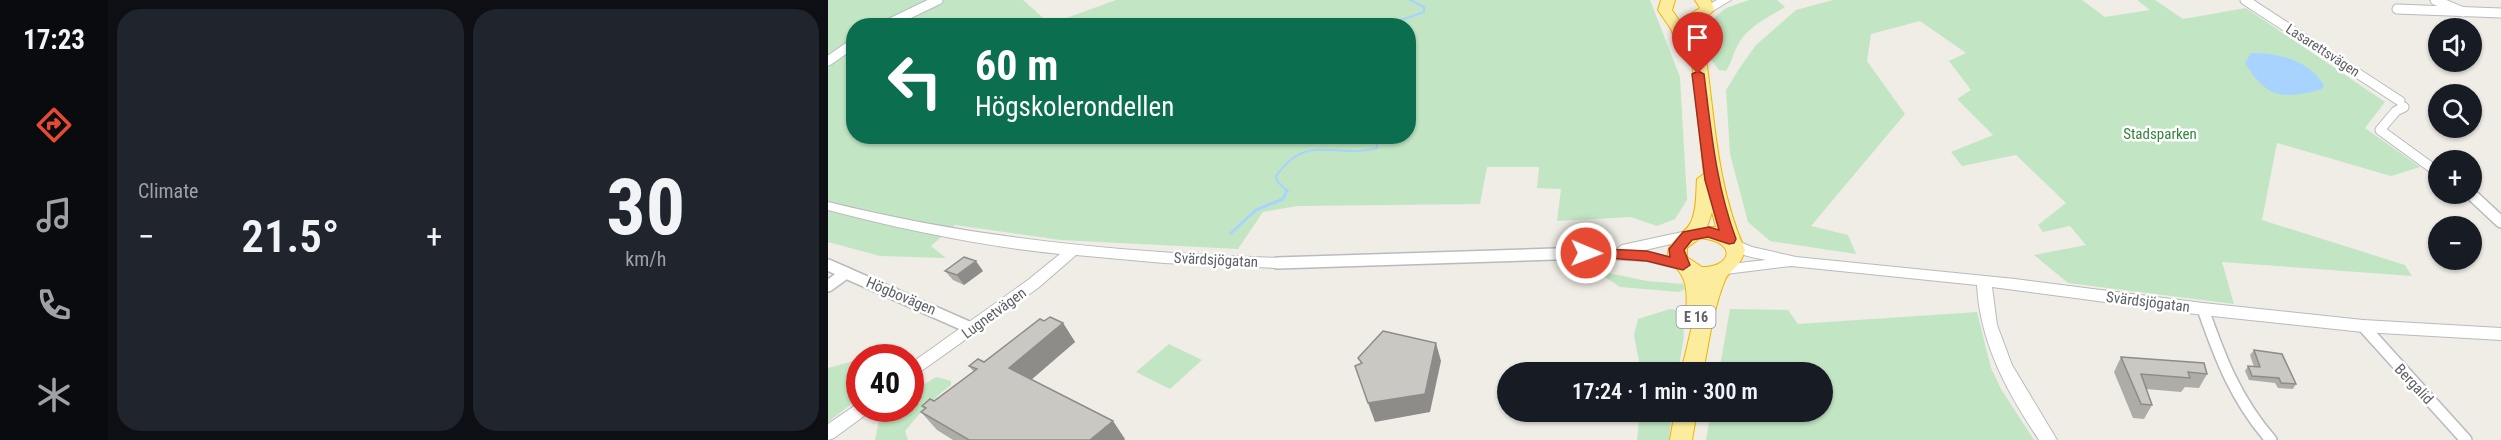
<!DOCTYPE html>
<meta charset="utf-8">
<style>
:root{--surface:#171b24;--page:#20242c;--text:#f1f3f6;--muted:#9ea1a6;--accent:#e74a33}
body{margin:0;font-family:"Roboto Condensed",sans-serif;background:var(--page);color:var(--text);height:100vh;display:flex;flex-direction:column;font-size:22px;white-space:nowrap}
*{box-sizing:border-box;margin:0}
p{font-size:20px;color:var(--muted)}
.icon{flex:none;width:33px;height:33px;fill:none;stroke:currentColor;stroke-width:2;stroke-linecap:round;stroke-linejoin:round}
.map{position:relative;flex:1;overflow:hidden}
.sheet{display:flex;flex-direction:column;gap:9px;padding:9px;background:#0d0f14;width:720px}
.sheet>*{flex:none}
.top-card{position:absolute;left:18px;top:18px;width:570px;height:126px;border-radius:24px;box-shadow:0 2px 4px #0004;background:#0b6e4f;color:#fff;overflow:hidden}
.tools{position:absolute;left:1600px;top:18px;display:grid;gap:12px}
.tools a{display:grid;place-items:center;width:54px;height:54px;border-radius:50%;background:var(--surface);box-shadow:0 2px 4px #0004;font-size:30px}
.speed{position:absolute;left:18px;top:344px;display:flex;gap:12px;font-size:30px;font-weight:700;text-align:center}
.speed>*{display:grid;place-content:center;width:78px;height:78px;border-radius:50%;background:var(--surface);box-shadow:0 2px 4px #0004;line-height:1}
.speed .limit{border:9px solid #d22;background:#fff;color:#111}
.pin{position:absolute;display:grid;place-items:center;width:51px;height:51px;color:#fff;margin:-62px -26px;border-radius:50% 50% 50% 0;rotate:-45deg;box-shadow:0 0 6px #0007}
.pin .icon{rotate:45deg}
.me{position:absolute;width:66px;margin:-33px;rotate:91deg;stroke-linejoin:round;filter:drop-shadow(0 0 4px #0008)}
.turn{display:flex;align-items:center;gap:21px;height:126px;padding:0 30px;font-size:27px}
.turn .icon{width:78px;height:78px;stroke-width:2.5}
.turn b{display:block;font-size:42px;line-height:51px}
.big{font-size:45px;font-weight:600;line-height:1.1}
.sheet .tile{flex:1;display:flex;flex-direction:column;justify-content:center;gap:9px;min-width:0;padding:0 21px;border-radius:24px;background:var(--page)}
.sheet .dial{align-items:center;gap:0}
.dial b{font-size:78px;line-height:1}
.heat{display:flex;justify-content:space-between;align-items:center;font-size:33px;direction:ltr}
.sheet .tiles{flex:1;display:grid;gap:9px;grid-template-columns:repeat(2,1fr)}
.trip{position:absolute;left:669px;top:362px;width:336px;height:60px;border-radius:30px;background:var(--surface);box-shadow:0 2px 4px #0004;font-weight:600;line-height:60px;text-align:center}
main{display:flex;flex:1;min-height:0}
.menu{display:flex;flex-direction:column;width:108px;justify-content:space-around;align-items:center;background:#090b0e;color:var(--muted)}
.menu .icon{width:42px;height:42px}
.menu .selected{color:var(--accent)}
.menu b{font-size:27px;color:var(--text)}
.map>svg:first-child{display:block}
</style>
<main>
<nav class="menu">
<b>17:23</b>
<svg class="icon selected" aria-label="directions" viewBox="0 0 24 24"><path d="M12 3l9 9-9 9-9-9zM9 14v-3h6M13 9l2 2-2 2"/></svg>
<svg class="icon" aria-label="music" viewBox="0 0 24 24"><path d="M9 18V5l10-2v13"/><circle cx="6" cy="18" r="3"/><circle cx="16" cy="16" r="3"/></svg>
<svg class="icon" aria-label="phone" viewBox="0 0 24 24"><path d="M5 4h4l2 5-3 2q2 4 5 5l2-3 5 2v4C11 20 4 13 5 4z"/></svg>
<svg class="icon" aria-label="climate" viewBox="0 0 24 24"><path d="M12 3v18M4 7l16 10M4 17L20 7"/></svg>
</nav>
<section class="sheet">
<div class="tiles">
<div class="tile"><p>Climate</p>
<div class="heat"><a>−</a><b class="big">21.5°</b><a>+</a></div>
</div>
<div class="tile dial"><b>30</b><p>km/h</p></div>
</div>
</section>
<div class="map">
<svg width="1673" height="440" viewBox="0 0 1673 440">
<rect width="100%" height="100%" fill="#efede5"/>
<g fill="#c2e6c4" fill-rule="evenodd">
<path d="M 0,0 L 195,0 L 222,24 L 288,0 L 822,0 L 852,77 L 859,200 L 847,219 L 829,226 L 803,217 L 729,221 L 733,189 L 709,188 L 711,167 L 659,167 L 652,204 L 469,206 L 435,212 L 410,249 L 233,240 L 127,225 L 103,246 L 118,258 L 52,256 L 0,242 ZM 26,26 L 580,26 L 580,136 L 26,136 Z"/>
<path d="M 921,0 L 949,0 L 957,7 C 941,17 924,24 912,41 C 906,50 904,62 898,71 L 891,70 L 881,57 L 878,31 L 887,17 L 898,8 Z"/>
<polygon points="1005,0 1254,0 1277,17 1322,10 1309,0 1327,0 1355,19 1418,8 1557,102 1537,128 1592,167 1563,176 1449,143 1434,220 1577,265 1584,276 1394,262 1406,304 1240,283 1206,255 1258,245 1242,226 1215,232 1210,225 1238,203 1188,155 1134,166 1123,152 1165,135 1129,99 1143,90 1121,61 1138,53 1092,21 1043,34 1039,61 1077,114 983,226 1020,235 1028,254 942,241 920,222 902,154 898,90 911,69 928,45 968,10"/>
<polygon points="780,273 819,281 855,284 857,289 851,292 792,287 777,277"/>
<polygon points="842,309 849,310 855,322 856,337 850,372 813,372 806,335 810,319"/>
<polygon points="902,309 960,310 970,324 1149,312 1163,368 1173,389 1206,440 878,440 883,411 994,411 994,372 891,372"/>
<polygon points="341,344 374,360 342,389 308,372"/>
<polygon points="26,361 31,362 31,398 0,422 0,368"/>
<path d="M 108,377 L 123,381 L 123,385 C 105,398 91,414 77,431 L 80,440 L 47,440 L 51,420 L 63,408 L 82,408 L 83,392 Z"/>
<polygon points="812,411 844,411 841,440 809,440"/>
</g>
<path fill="#a7d3fe" d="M 1423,53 C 1449,52 1483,61 1496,86 L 1494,89 C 1457,99 1439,100 1417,63 Z"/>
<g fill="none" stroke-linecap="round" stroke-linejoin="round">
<g stroke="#a7d3fe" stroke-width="2">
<polyline points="556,26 596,12 596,7 582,0"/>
<path d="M 460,192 L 449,181 L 448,176 C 480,131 505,160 549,148 L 549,136"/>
</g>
<polyline stroke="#a7d3fe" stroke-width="3" points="403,233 428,210 455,199 459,190"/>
<defs>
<g id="minor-far1">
<polyline points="1417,0 1572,101"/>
<polyline points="1607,0 1635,12"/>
<polyline points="1569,9 1673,13"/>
<polyline points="56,26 110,0"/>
<polyline points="0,61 26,43"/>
<polyline points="1576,107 1568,111 1552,130 1611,173"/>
</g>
<g id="minor">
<polyline points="1643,194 1673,222"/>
<polyline points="449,263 758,253"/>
<polyline points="0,265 145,329"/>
<polyline points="0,286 18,273"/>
<path d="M 1375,309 C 1392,358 1408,400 1443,440"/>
<polyline points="1535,326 1638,440"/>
</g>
<g id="tertiary">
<path d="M 0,202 C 149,239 296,253 449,258 L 454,259 L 456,263 L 454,267 L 449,268 L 336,263 L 248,255 L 210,288 L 82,379 L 82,364 L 200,280 L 232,254 C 154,246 76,230 0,210 Z"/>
<polygon points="859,231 864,233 866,236 864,239 813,251 860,261 862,265 860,269 855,270 819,261 758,258 751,253 758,248 787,250 794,245"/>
<path d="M 905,239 L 924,247 L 968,257 L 1187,279 L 1375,303 L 1535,320 L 1673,328 L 1673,340 L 1535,332 L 1375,315 L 1164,287 L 1169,325 L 1184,365 L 1229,440 L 1211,440 C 1179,392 1152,343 1149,285 L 963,266 L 898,274 L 893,273 L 891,269 L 893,265 L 938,260 C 924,257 907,255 898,244 Z"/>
<polygon points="32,402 32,408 42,408 40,413 6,438 0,440 0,424"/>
</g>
<polygon id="secondary" points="889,0 903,0 883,12 875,12 875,8"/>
<g id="trunk">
<path d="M 833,0 L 847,0 L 844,10 L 856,28 L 860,21 L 856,18 L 872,8 L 867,0 L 883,0 L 886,10 C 880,16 871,21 870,31 C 869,43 877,55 879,66 C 888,133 890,188 917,250 C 912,268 902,269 897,280 C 885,309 881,342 875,372 L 853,372 L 864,326 L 858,320 C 858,305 861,289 854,276 C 850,268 843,264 840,255 C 840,238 857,235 863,222 C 869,210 868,192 869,179 L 876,174 L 864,63 L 861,55 L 852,51 L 843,29 L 830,10 ZM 884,212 L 888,227 L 879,227 ZM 872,238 C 912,242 902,268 874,267 L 859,257 L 859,248 Z"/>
<polygon points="847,411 869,411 864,440 842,440"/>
</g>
</defs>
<use href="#minor-far1" stroke="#b8babf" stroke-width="11"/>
<use href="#minor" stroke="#b8babf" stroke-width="14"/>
<use href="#tertiary" stroke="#b8babf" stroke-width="2"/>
<use href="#secondary" stroke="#b9bbc1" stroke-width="2"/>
<use href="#trunk" stroke="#f1b303" stroke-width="2"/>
<use href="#minor-far1" stroke="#fff" stroke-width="9"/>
<use href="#minor" stroke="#fff" stroke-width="11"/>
<use href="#tertiary" fill="#fff" fill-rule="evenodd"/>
<use href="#secondary" fill="#fff" fill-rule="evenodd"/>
<use href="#trunk" fill="#fced9e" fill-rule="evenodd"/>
</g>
<g fill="#aeaca7">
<polygon points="117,271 155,271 136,285 125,280"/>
<polygon points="216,321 235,323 247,342 203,379 297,439 296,440 125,440 109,430 93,412 97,409 94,406 106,401 146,372 141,366 156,362"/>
<polygon points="1426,350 1468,384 1465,389 1450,388 1447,383 1421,380 1417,371 1420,366 1426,367 1422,355"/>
<polygon points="1293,357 1379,374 1371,388 1357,387 1353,392 1318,389 1324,405 1316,419 1305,418 1286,372"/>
</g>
<g fill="#8d8c88">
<polygon points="148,261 155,271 136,285 129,275"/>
<polygon points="235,323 247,342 195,387 181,368"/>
<polygon points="608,343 613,361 602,412 547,422 540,403"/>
<polygon points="285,421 297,439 296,440 262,440"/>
</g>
<g fill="#cac8c2" stroke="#8d8c88" stroke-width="1.5">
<polygon points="136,257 148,261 129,275 117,271"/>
<polygon points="222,317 235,323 181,368 285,421 262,440 141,440 93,412 98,408 94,406 102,399 106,401 149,369 141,366 150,359 156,362 212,319 216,321"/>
<polygon points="555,331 608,343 597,394 540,403 527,366 534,363 530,358"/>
<polygon points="1426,350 1454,354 1468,384 1453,383 1451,378 1424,376 1420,366 1432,367"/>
<polygon points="1293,357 1376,363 1379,374 1360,372 1362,378 1313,374 1324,405 1313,404"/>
</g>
<path fill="#e74a33" stroke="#963021" stroke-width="1.5" d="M 870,71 L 876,74 C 883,130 888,186 908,239 L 906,243 L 901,244 L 880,237 L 864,240 L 856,250 L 862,265 L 855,270 L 819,261 L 753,256 L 751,253 L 758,248 L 819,251 L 842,257 L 841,249 L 855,232 L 881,227 L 891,230 L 877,180 L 864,74 Z"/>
<g text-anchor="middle" stroke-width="5" stroke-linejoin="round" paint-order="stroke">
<g font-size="14" fill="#5d6066" stroke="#fff">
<text transform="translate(1495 50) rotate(33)" y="5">Lasarettsvägen</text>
</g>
<rect fill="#fff" stroke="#8e9094" stroke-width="1.5" x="848.5" y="306" width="39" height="22" rx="4.5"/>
<g font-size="14" font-weight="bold" fill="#5d6066">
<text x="868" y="322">E 16</text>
</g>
<g font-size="15" fill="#36843e" stroke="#fff">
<text x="1332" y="139">Stadsparken</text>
</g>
<g font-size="15" fill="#5d6066" stroke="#fff">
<text transform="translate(388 260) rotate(3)" y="5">Svärdsjögatan</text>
<text transform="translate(73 296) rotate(23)" y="5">Högbovägen</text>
<text transform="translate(1320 302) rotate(7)" y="5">Svärdsjögatan</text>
<text transform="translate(166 313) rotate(-36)" y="5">Lugnetvägen</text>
<text transform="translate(1586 384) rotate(47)" y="5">Bergalid</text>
</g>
</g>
</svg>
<div class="tools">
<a><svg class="icon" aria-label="sound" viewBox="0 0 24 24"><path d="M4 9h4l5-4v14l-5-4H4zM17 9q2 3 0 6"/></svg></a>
<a><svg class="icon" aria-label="search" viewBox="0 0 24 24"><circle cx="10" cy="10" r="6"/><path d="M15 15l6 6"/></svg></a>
<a>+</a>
<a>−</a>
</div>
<div class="speed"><div class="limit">40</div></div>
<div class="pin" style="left:870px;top:74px;background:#d93025"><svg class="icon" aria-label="arrive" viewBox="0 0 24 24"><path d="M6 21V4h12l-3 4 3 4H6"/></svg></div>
<svg class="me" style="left:758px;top:253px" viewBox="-20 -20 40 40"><circle r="17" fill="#e74a33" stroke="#fff" stroke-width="3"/><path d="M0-11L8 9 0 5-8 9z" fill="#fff"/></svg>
<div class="trip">17:24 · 1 min · 300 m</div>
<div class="top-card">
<div class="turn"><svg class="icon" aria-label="left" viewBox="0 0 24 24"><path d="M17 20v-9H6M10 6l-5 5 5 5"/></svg><div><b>60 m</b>Högskolerondellen</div></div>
</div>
</div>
</main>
